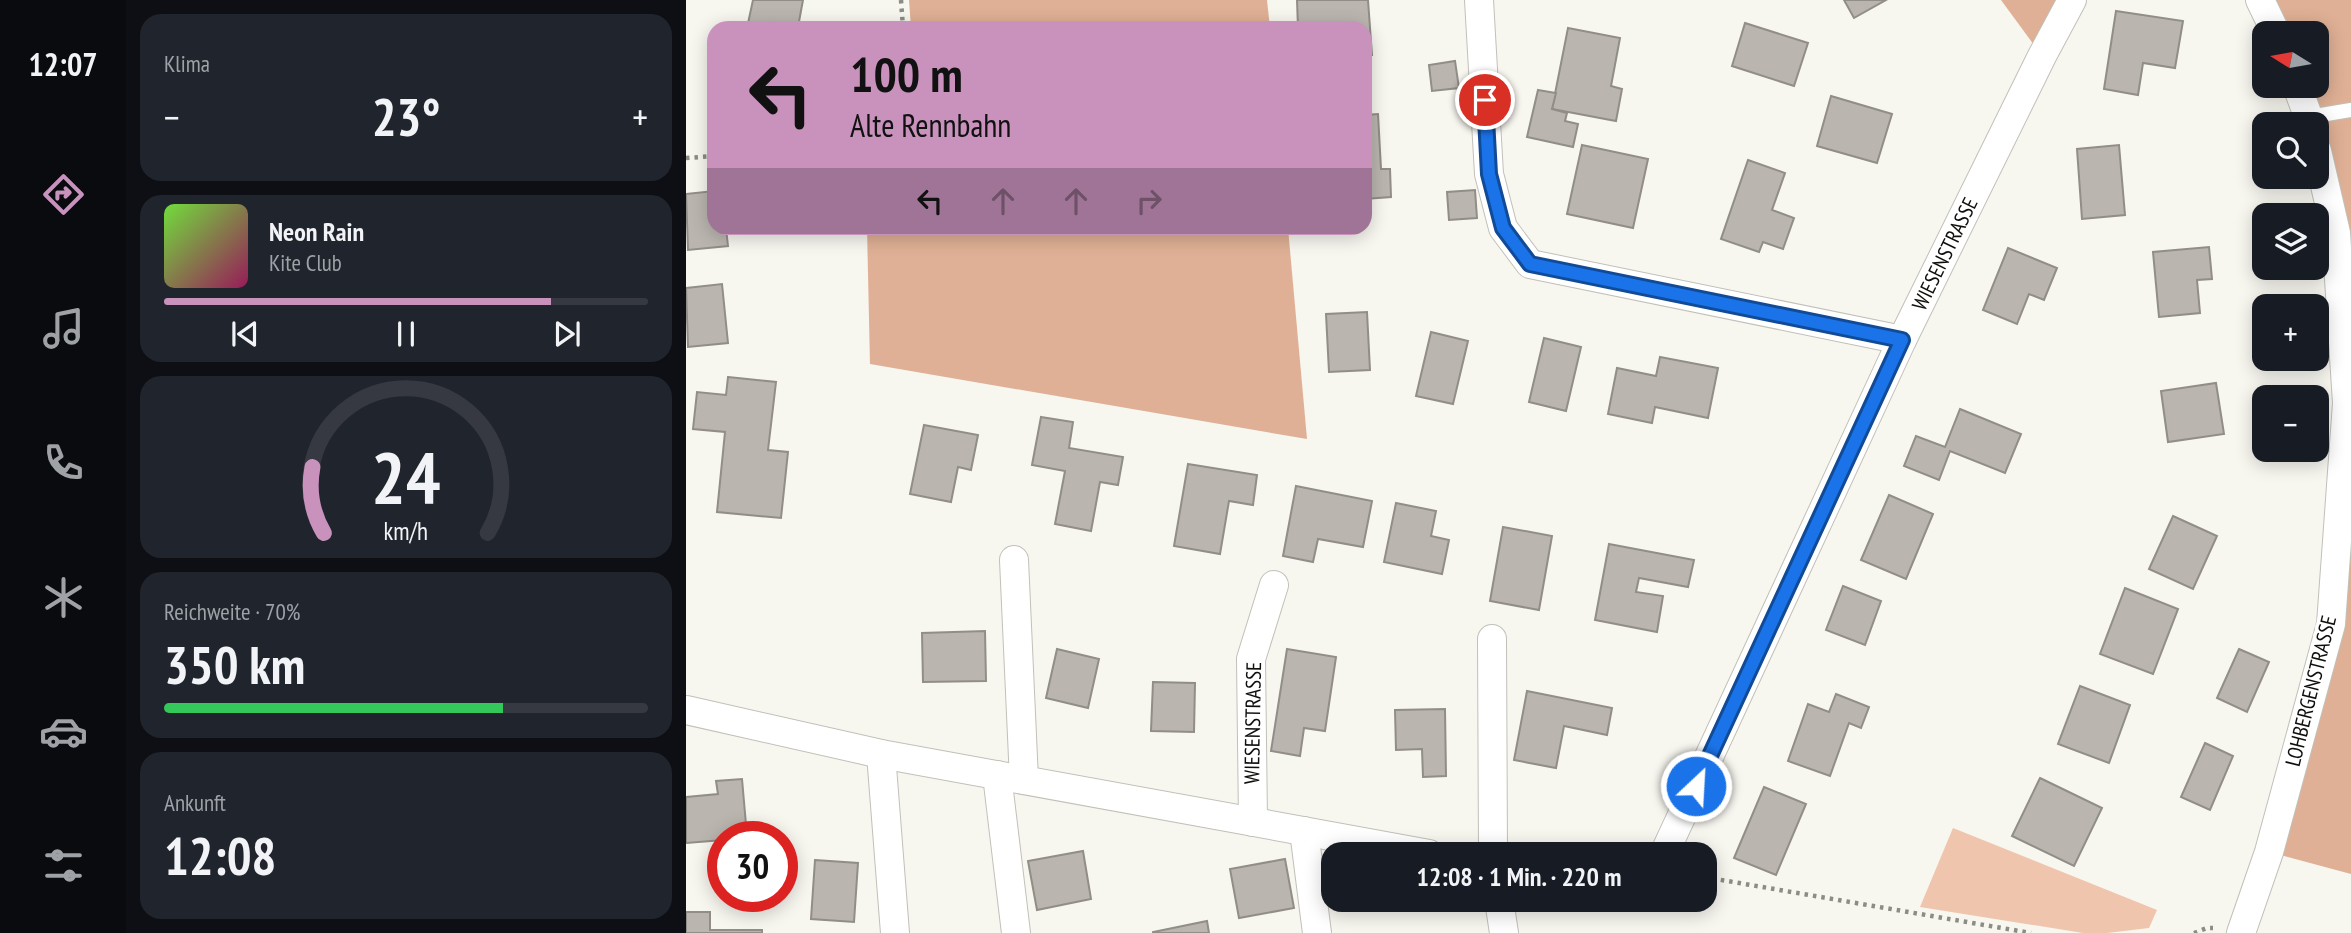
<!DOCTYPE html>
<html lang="de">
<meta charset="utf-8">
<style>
:root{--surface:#171b24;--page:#20242c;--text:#f1f3f6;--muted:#9ea1a6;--line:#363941;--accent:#c892bd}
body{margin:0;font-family:"PT Sans Narrow",sans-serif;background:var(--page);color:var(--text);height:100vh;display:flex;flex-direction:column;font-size:26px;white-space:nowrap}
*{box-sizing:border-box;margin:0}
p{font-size:23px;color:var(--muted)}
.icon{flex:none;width:38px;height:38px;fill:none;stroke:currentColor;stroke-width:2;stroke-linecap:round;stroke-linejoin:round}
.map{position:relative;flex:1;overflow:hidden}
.details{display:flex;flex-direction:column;gap:14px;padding:14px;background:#0d0f14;width:560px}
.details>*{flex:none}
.hud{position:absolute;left:21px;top:21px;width:665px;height:214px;border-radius:21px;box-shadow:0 4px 18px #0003;background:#c892bd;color:#111;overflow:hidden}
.needle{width:46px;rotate:281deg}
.controls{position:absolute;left:1566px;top:21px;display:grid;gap:14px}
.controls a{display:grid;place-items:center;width:77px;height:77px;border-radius:14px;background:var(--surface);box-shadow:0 4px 18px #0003;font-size:35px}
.speed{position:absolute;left:21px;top:821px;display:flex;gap:14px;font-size:35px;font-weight:700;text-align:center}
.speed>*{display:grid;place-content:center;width:91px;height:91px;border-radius:50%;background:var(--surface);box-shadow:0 4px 18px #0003;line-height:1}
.speed .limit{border:10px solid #d22;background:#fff;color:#111}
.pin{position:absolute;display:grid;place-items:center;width:60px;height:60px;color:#fff;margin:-30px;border:4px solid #fff;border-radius:50%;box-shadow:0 2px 7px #0007}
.me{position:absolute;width:77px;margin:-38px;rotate:25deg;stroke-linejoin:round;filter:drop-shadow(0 0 5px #0008)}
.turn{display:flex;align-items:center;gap:24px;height:147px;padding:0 28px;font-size:32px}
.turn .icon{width:91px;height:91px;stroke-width:2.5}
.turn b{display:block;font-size:49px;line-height:60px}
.lanes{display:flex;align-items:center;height:66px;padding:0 28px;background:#0003;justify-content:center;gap:35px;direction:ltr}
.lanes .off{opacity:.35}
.big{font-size:52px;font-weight:600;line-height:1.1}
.details .widget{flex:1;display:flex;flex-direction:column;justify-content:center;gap:10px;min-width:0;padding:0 24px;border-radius:21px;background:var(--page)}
.details .dial{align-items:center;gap:0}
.dial svg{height:182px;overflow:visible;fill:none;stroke:var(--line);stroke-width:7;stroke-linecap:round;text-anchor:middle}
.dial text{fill:var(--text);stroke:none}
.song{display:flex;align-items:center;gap:21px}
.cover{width:84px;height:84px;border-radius:10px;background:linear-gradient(135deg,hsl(100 70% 55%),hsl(330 70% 35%))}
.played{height:7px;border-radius:4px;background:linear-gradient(90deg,var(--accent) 80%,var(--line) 80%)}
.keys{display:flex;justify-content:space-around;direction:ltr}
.heat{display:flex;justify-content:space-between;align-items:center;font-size:38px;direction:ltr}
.charge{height:10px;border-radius:5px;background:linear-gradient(90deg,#34c759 70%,var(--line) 0)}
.trip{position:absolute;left:635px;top:842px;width:396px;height:70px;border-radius:21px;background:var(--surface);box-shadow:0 4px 18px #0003;font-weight:600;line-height:70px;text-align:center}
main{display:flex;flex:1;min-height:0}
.tab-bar{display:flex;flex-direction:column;width:126px;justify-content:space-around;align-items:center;background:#090b0e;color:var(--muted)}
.tab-bar .icon{width:49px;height:49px}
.tab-bar .active{color:var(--accent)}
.tab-bar b{font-size:32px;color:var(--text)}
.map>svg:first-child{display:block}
</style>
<main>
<nav class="tab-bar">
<b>12:07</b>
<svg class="icon active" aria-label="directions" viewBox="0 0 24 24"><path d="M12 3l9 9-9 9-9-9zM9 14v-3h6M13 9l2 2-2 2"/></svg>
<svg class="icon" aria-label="music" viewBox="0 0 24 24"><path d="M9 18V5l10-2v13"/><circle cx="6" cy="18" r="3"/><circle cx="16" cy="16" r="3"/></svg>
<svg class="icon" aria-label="phone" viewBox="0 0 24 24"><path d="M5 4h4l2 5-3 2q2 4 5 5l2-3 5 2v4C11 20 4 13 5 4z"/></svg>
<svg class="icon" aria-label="climate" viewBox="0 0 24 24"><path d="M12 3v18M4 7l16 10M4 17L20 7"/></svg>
<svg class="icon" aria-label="car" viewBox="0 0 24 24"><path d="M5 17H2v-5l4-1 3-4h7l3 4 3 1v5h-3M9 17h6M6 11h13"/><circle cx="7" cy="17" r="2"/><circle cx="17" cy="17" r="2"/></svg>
<svg class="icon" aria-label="filters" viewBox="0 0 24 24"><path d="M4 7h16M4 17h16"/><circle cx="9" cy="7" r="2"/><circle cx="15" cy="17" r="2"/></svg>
</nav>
<section class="details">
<div class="widget"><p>Klima</p>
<div class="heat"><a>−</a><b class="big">23°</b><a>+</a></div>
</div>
<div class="widget">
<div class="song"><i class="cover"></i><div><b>Neon Rain</b><p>Kite Club</p></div></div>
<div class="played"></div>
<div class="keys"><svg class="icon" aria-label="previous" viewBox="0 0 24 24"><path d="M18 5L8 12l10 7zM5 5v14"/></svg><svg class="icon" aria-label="pause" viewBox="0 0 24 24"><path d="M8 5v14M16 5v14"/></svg><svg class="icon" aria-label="next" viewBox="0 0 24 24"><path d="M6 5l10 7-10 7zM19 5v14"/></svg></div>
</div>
<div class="widget dial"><svg viewBox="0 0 100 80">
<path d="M14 69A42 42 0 1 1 86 69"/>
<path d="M14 69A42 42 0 0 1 9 40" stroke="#c892bd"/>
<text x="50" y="56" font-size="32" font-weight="700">24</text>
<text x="50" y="72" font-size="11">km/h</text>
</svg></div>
<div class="widget"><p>Reichweite · 70%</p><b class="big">350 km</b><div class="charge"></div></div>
<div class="widget"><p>Ankunft</p><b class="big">12:08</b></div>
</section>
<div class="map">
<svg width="1665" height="933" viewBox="0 0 1665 933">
<rect width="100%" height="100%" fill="#f7f6ef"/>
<polygon fill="#f0c5ad" points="1267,828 1471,910 1463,928 1421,933 1397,933 1234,907"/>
<g fill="#dfb095">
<polygon points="223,0 581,0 584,28 225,28"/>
<polygon points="1315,0 1386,0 1356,56"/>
<polygon points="1574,0 1665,0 1665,874 1583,852 1645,624 1661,403 1631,151 1631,124 1611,86 1631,86 1631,33 1590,33"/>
<polygon points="181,228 602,228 621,439 184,364"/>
</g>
<g fill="#bab5af" stroke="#918d87" stroke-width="2">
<polygon points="67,0 117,0 112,27 88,22 87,28 61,28"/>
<polygon points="611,0 682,0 686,55 679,55 679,28 612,28"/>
<polygon points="1158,0 1200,0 1168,18"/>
<polygon points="1430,11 1497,21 1489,68 1457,63 1452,95 1418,89"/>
<polygon points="1059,23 1122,43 1108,86 1046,66"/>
<polygon points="882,28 934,38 925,86 936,89 930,121 866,109"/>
<polygon points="769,61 773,88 746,91 743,65"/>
<polygon points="852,90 870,93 866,109 881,113 879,121 892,124 887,147 841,137"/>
<polygon points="1145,96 1206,114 1191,163 1131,146"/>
<polygon points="692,114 695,169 704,169 705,197 679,199 679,115"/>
<polygon points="896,145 962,159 947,228 881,214"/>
<polygon points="1433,145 1439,215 1396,219 1391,149"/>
<polygon points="1062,160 1099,173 1086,210 1108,218 1097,249 1077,242 1073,252 1035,239"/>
<polygon points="789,190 791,218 763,220 761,192"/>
<polygon points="28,191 28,228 40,228 42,246 2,250 0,194"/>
<polygon points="1523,247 1526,279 1511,280 1514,313 1473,317 1467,252"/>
<polygon points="1322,248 1371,268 1358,300 1343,294 1331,324 1297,310"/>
<polygon points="36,284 42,343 2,347 0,288"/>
<polygon points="681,312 684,370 643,372 640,314"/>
<polygon points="745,332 782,341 767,404 730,396"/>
<polygon points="858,338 895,347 880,411 843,402"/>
<polygon points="974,357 1032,368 1022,418 969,407 966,423 922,414 931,368 970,376"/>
<polygon points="42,377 90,382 82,450 102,452 95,518 31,512 39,432 7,429 11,392 40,395"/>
<polygon points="1530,383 1538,434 1482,442 1475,391"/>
<polygon points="1274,409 1335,434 1319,473 1264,451 1253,480 1218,466 1230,436 1259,447"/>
<polygon points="355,417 387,422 383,448 437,457 432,485 414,482 405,531 369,524 379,471 346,465"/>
<polygon points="238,425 292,435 285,470 272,467 265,502 224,494"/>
<polygon points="502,464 571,475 567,505 543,501 534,554 488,546"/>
<polygon points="610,486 686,501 677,547 632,539 627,562 597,556"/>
<polygon points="1203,495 1247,514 1220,579 1175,560"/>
<polygon points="710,503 750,511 745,536 763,540 756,574 698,562"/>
<polygon points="1487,516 1531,536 1507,589 1463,569"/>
<polygon points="817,527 866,536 853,610 804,601"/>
<polygon points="923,544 1008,560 1002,587 953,578 950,592 977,596 971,632 909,620"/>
<polygon points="1157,586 1195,601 1179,645 1140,630"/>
<polygon points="1439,588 1492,609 1467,674 1414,654"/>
<polygon points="299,631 300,681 237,682 236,633"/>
<polygon points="371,649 413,659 402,708 360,698"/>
<polygon points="601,649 650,657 639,731 618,728 614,756 585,751"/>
<polygon points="1553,649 1583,662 1561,712 1531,698"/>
<polygon points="467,682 509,683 508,732 465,731"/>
<polygon points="1394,686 1444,705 1423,763 1372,744"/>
<polygon points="841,691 926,708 921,735 878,726 870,768 828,760"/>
<polygon points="1150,694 1183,707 1175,728 1163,723 1144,776 1102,761 1122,704 1143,712"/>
<polygon points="759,709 760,776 737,777 736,749 710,750 709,710"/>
<polygon points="1519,743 1547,756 1524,810 1495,797"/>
<polygon points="1354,778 1416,808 1388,866 1326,836"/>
<polygon points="56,779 61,836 37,836 37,840 0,843 0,797 32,794 30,781"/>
<polygon points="1078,787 1120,804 1090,875 1048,858"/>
<polygon points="397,851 405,899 351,910 342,861"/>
<polygon points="599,859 608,908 553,918 544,869"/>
<polygon points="129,860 172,863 168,922 125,919"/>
<polygon points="0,912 24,912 24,930 76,930 76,933 0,933"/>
<polygon points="521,921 523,933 467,933 467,932"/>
</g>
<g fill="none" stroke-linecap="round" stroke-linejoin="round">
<defs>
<polyline id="service" points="1623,117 1665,110"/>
<g id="minor">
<polyline points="793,0 803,174 817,228 844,264 1216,340"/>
<polyline points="1574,0 1590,33"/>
<polyline points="1611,86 1625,124"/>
<polyline points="328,560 338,780"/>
<polyline points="806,639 807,854"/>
<polyline points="0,710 195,754 743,854"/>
<polyline points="195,754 209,933"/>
<polyline points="311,775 330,933"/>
<polyline points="567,822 565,659 588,585"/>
<polyline points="618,831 631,933"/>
<polyline points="978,854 1216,340 1356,56 1386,0"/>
<polyline points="813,900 818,933"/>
<polyline points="1555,933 1583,852 1645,624 1661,403 1650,233 1631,151"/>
</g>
</defs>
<use href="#service" stroke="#c1c0b9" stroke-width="16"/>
<use href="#minor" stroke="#c1c0b9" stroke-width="30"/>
<g stroke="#8c8c86" stroke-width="4.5" stroke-dasharray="3.5 5" stroke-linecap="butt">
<polyline points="215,0 217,28"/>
<polyline points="0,158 28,156"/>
<polyline points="1018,877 1345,933"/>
<polyline points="1508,933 1521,928 1527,928"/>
</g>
<use href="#service" stroke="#fff" stroke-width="14"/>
<use href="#minor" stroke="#fff" stroke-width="28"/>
</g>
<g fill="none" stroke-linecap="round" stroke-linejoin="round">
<defs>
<polyline id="route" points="799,100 803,174 817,228 844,264 1216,340 1010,786"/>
</defs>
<use href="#route" stroke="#114b97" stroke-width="18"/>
<use href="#route" stroke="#1a73e8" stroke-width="12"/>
</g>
<g text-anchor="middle" stroke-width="7" stroke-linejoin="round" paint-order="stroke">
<g font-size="21" fill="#0f0f0c" stroke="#fff">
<text transform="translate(1259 254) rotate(-64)" y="7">WIESENSTRASSE</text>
<text transform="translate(1625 691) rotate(-76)" y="7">LOHBERGENSTRASSE</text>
<text transform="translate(567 723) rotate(-89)" y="7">WIESENSTRASSE</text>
</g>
</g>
</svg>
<div class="controls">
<a><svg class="needle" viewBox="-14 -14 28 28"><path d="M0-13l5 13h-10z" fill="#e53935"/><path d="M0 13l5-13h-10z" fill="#9ea1a6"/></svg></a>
<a><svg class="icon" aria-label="search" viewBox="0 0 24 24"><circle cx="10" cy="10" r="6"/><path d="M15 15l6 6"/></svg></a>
<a><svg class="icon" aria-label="layers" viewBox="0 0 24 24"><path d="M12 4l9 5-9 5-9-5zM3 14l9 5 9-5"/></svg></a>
<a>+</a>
<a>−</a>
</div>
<div class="speed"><div class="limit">30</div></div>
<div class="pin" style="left:799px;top:100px;background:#d93025"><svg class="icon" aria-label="arrive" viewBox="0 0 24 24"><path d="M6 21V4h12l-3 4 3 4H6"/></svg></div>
<svg class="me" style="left:1010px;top:786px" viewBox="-20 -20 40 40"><circle r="17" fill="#1a73e8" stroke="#fff" stroke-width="3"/><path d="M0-11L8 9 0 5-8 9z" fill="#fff"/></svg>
<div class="trip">12:08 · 1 Min. · 220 m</div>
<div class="hud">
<div class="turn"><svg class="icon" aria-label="left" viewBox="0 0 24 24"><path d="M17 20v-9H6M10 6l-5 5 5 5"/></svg><div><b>100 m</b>Alte Rennbahn</div></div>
<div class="lanes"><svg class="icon" aria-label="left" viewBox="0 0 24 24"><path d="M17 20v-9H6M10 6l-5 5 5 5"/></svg><svg class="icon off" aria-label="ahead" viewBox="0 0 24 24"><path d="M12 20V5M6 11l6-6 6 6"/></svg><svg class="icon off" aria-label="ahead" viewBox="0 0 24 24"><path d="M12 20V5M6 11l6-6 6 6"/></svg><svg class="icon off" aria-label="right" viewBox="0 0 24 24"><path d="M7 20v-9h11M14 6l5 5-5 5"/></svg></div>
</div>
</div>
</main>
